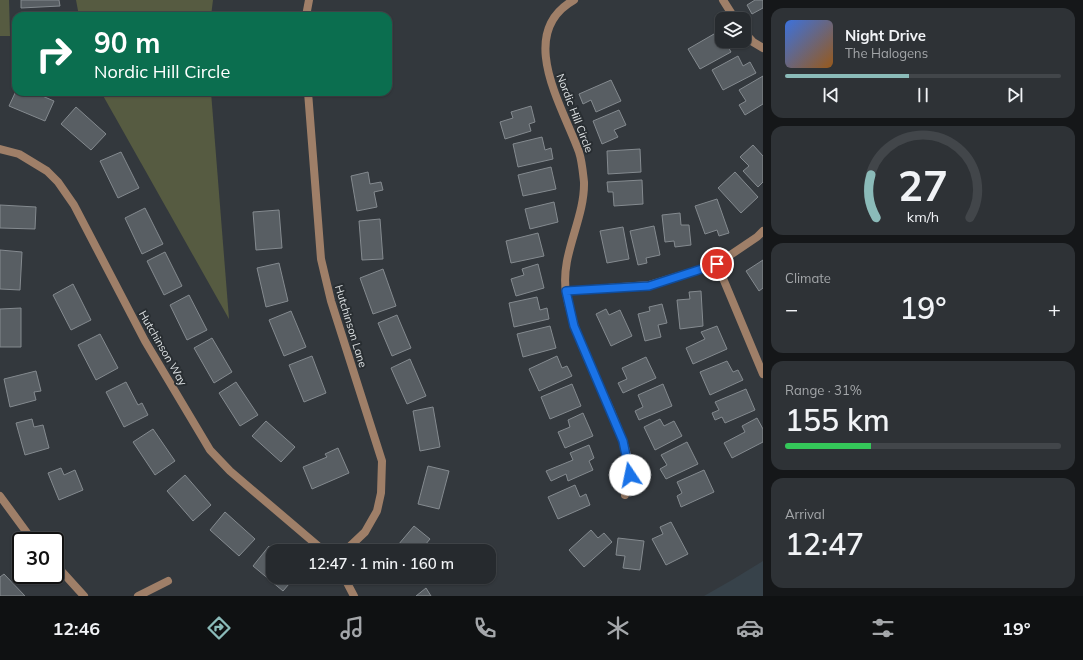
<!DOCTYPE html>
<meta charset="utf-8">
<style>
:root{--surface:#262a2e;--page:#2e3236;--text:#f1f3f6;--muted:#a4a7aa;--line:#42464a;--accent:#8bbbb9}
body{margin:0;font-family:Mulish,sans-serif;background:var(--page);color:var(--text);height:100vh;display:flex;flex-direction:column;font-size:15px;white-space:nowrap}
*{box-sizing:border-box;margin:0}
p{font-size:13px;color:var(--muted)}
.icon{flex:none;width:22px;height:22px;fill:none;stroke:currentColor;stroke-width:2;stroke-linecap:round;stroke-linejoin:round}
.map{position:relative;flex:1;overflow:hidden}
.side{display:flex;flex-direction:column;gap:8px;padding:8px;background:#151719;width:320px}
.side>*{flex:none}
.guide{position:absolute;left:12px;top:12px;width:380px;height:84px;border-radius:12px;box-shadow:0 1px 3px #0004,0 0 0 1px var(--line);background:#0b6e4f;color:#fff;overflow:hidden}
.fabs{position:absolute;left:715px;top:12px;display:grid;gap:8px}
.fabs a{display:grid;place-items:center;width:36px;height:36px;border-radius:8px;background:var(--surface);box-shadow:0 1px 3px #0004,0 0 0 1px var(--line);font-size:20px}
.speed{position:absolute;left:12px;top:532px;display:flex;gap:8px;font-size:20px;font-weight:700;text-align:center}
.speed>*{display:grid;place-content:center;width:52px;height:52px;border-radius:50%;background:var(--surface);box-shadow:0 1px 3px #0004,0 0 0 1px var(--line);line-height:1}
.speed .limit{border:2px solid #111;border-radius:6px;background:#fff;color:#111}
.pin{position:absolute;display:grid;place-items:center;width:34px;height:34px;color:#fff;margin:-17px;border:2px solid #fff;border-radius:50%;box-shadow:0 1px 4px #0007}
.me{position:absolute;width:44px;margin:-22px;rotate:349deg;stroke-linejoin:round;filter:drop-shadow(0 0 3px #0008)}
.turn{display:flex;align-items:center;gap:14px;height:84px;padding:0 16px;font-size:18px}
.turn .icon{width:52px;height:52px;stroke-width:2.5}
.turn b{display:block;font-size:28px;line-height:34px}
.big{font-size:30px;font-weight:600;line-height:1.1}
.side .tile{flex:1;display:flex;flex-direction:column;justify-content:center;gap:6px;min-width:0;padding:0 14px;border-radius:12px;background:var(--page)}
.side .dial{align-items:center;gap:0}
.dial svg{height:104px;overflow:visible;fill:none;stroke:var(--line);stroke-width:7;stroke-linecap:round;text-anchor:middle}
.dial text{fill:var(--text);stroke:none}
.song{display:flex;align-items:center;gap:12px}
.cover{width:48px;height:48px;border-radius:6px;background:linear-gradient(135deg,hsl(220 70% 55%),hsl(30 70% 35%))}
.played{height:4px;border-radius:2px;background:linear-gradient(90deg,var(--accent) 45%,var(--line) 45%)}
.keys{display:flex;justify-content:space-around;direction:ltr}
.heat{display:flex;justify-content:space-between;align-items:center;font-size:22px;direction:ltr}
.charge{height:6px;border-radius:3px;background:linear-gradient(90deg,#34c759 31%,var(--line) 0)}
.trip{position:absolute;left:266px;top:544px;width:230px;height:40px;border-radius:12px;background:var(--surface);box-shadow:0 1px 3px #0004,0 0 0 1px var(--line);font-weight:600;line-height:40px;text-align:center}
.dock{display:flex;height:64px;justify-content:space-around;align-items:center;background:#0f1112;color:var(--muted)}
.dock .icon{width:28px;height:28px}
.dock .on{color:var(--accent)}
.dock b{font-size:18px;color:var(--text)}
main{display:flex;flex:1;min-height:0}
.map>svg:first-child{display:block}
</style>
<main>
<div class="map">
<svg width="763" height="596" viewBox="0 0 763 596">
<rect width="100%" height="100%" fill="#33383d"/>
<polygon fill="#37424a" points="763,561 763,596 704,596 732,580"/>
<g fill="#565b41">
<polygon points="0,0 9,0 10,36 0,36"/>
<polygon points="76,0 213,0 211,16 79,16"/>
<polygon points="101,92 211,92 229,319"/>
</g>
<g fill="#585e63" stroke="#848a8f">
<polygon points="21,0 59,0 60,6 21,8"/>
<polygon points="755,0 763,0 763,8 752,14 747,5"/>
<polygon points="714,34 719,44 725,41 731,52 700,69 688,49"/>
<polygon points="738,56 743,66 750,62 756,73 723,90 712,70"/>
<polygon points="763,76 763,104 745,115 739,105 746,101 739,90"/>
<polygon points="611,80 621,101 596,112 591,100 583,104 579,94"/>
<polygon points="16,91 33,92 54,101 45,121 9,106"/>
<polygon points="531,106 535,122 529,124 531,131 505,139 500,122 513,118 511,112"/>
<polygon points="76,107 106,134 91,150 61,124"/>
<polygon points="619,110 626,125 614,130 618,137 602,144 593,121"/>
<polygon points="542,137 545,150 551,148 553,159 518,167 513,144"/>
<polygon points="753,145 763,156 763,182 758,187 743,171 749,166 740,157"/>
<polygon points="640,149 641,172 608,174 607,151"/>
<polygon points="121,152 139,188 118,198 100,161"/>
<polygon points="551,167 556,189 523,196 518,175"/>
<polygon points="368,172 370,184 381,182 383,190 374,192 377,207 357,211 351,176"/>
<polygon points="735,172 758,197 741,213 718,188"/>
<polygon points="642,180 643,204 614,206 613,192 608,192 607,182"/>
<polygon points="717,199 729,233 719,236 717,230 705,234 695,206"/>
<polygon points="554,202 558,222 530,229 525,209"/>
<polygon points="0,205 36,207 35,229 0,228"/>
<polygon points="145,208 163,244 142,254 125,218"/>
<polygon points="279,210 282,248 256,250 253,212"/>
<polygon points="680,213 681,225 689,225 691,245 675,247 674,241 665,242 662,215"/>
<polygon points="380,219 383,259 362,260 359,221"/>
<polygon points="654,226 660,255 646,258 647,263 638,265 630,231"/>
<polygon points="623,227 629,259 607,263 600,231"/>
<polygon points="538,233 544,256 511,263 506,241"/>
<polygon points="0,250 22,252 20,290 0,289"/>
<polygon points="165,252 182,286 164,295 147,261"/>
<polygon points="763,260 763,288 759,291 746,271"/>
<polygon points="279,263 288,301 266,307 257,268"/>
<polygon points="538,264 544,288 516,296 511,279 524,275 522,269"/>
<polygon points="383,269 396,306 373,314 360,278"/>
<polygon points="73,284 91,320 71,330 53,295"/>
<polygon points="701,291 703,326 680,329 677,300 690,299 689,292"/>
<polygon points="189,295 207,330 187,340 170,305"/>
<polygon points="537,297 540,310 547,308 549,319 514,327 509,303"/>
<polygon points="662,304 667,323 658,325 661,337 645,341 638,314 650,311 649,307"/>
<polygon points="21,308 21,347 0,347 0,309"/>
<polygon points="606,309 609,315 620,310 632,336 611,346 596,314"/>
<polygon points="291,311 306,347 284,356 269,320"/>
<polygon points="397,315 411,348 392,356 378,323"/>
<polygon points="550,326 556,348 523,357 517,334"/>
<polygon points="717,326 727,349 693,364 686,348 705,339 701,332"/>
<polygon points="100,334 118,368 96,380 78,345"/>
<polygon points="212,338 232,372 214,383 194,348"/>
<polygon points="312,356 326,393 304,402 289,365"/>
<polygon points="557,356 562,368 567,366 572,376 539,391 529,369"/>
<polygon points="646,357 656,378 623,393 618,383 627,379 622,368"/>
<polygon points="410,359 426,396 407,404 391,368"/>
<polygon points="727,361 733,372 738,370 743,380 710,395 700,372"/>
<polygon points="36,371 41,391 34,392 36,400 10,407 4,379"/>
<polygon points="126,382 138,405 142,403 148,415 124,427 106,392"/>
<polygon points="236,382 258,415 240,426 219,393"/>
<polygon points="572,384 581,406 550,419 541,397"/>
<polygon points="663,384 672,406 639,420 635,411 643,407 638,395"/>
<polygon points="746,389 755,410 725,423 722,417 715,420 712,413 719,410 715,402"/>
<polygon points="433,407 440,447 420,451 413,411"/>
<polygon points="583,413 593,436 565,448 558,432 570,427 568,420"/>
<polygon points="757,418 763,429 763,442 732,458 724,443 745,432 742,426"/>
<polygon points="32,419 34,427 43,425 49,448 25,455 16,423"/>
<polygon points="660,419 664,426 674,421 682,436 655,450 644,427"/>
<polygon points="266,421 295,447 281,462 252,436"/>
<polygon points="153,429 175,461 155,475 133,442"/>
<polygon points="687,442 698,464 666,479 660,469 667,465 661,455"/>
<polygon points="589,445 594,458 589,461 593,470 568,481 566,474 551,481 546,471 573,460 570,453"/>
<polygon points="338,448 349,473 312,489 303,467 327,457 325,454"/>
<polygon points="428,466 449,471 439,509 418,504"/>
<polygon points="61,468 64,475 75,470 83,490 59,500 48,473"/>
<polygon points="704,470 714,492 681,507 677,496 682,493 677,482"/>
<polygon points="185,475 211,505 193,521 167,491"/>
<polygon points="575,485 580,497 586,494 590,505 558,519 548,497"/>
<polygon points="225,512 255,539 239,556 210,530"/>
<polygon points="671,522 688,554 666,565 652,539 663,534 660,527"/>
<polygon points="414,526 430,539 420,551 393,551"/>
<polygon points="591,530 598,538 604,533 612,542 584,567 569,550"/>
<polygon points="618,538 644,541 640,570 623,568 625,556 616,555"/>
<polygon points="269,546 274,551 273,551 273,577 295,577 283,591 253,566"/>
<polygon points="4,574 25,596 0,596 0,577"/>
<polygon points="426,588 431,596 416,596"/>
</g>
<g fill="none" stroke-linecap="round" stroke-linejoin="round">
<g stroke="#9f7f68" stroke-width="8">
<path d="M 574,0 C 515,33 563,107 579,152 C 582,161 583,173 584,182 C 585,219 560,255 566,292 C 573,334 594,372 611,411 C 619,431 629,452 630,474 C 630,481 626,488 625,495"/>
<polyline points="723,0 735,19"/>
<polyline points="306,16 309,0"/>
<polyline points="744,32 753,42 763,48"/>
<polyline points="308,92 321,259 331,301 382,461 381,493 377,511 365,532 345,551"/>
<polyline points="0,149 19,154 47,171 58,182 74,205 145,341 210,450 230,471 324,551"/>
<polyline points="717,264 763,374"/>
<polyline points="566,291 649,285 717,264 757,237 763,231"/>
<polyline points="0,496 33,541"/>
<polyline points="55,564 84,596"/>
<polyline points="344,577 354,596"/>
<polyline points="138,596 168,581"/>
</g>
</g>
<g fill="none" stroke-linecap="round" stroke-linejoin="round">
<defs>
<polyline id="route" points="630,475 623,441 574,326 566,291 649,286 717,264"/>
</defs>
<use href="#route" stroke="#114b97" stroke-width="10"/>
<use href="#route" stroke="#1a73e8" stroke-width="7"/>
</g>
<g text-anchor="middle" stroke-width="4" stroke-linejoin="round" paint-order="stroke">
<g font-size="11" fill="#dde1e3" stroke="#292e32">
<text transform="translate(575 113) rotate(69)" y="4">Nordic Hill Circle</text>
<text transform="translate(351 326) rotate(73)" y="4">Hutchinson Lane</text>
<text transform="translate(163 348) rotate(60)" y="4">Hutchinson Way</text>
</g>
</g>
</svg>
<div class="fabs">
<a><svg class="icon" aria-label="layers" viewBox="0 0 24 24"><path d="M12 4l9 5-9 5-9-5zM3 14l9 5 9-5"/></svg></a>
</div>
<div class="speed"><div class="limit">30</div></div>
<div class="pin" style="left:717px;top:264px;background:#d93025"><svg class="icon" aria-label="arrive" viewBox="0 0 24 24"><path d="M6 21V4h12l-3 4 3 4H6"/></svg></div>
<svg class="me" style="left:630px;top:475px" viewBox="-20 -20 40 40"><circle r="19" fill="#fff"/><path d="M0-13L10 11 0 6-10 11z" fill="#1a73e8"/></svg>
<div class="trip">12:47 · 1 min · 160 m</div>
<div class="guide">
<div class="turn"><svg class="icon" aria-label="right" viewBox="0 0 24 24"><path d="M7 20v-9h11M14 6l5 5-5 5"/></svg><div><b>90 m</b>Nordic Hill Circle</div></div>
</div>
</div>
<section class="side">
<div class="tile">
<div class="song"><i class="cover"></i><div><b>Night Drive</b><p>The Halogens</p></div></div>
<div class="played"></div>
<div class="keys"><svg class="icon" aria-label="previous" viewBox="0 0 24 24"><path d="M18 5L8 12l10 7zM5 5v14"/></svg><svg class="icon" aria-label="pause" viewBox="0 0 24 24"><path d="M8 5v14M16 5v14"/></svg><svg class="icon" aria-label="next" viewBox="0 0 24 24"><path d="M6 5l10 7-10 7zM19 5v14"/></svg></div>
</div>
<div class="tile dial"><svg viewBox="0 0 100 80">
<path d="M14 69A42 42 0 1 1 86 69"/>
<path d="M14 69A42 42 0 0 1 10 36" stroke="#8bbbb9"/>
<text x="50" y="56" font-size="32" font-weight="700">27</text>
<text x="50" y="72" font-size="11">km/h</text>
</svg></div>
<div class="tile"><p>Climate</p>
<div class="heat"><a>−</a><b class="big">19°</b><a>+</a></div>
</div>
<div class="tile"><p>Range · 31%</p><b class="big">155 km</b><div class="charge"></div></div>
<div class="tile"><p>Arrival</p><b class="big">12:47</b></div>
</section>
</main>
<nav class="dock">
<b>12:46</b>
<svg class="icon on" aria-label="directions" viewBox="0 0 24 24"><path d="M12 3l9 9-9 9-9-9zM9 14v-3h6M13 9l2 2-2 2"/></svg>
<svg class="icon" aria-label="music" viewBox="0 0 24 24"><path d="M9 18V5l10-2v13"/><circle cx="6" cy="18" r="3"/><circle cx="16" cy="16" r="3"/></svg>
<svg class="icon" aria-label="phone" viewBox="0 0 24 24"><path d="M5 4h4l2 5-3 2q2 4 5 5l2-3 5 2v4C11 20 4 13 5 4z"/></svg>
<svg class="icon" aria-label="climate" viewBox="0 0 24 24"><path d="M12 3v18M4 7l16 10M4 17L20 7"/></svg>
<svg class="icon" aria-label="car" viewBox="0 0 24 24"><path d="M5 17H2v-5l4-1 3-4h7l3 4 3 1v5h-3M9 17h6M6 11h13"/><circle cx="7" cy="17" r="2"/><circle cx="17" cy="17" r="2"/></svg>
<svg class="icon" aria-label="filters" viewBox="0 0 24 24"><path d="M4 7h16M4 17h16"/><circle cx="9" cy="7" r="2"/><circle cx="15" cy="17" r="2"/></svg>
<b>19°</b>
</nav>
